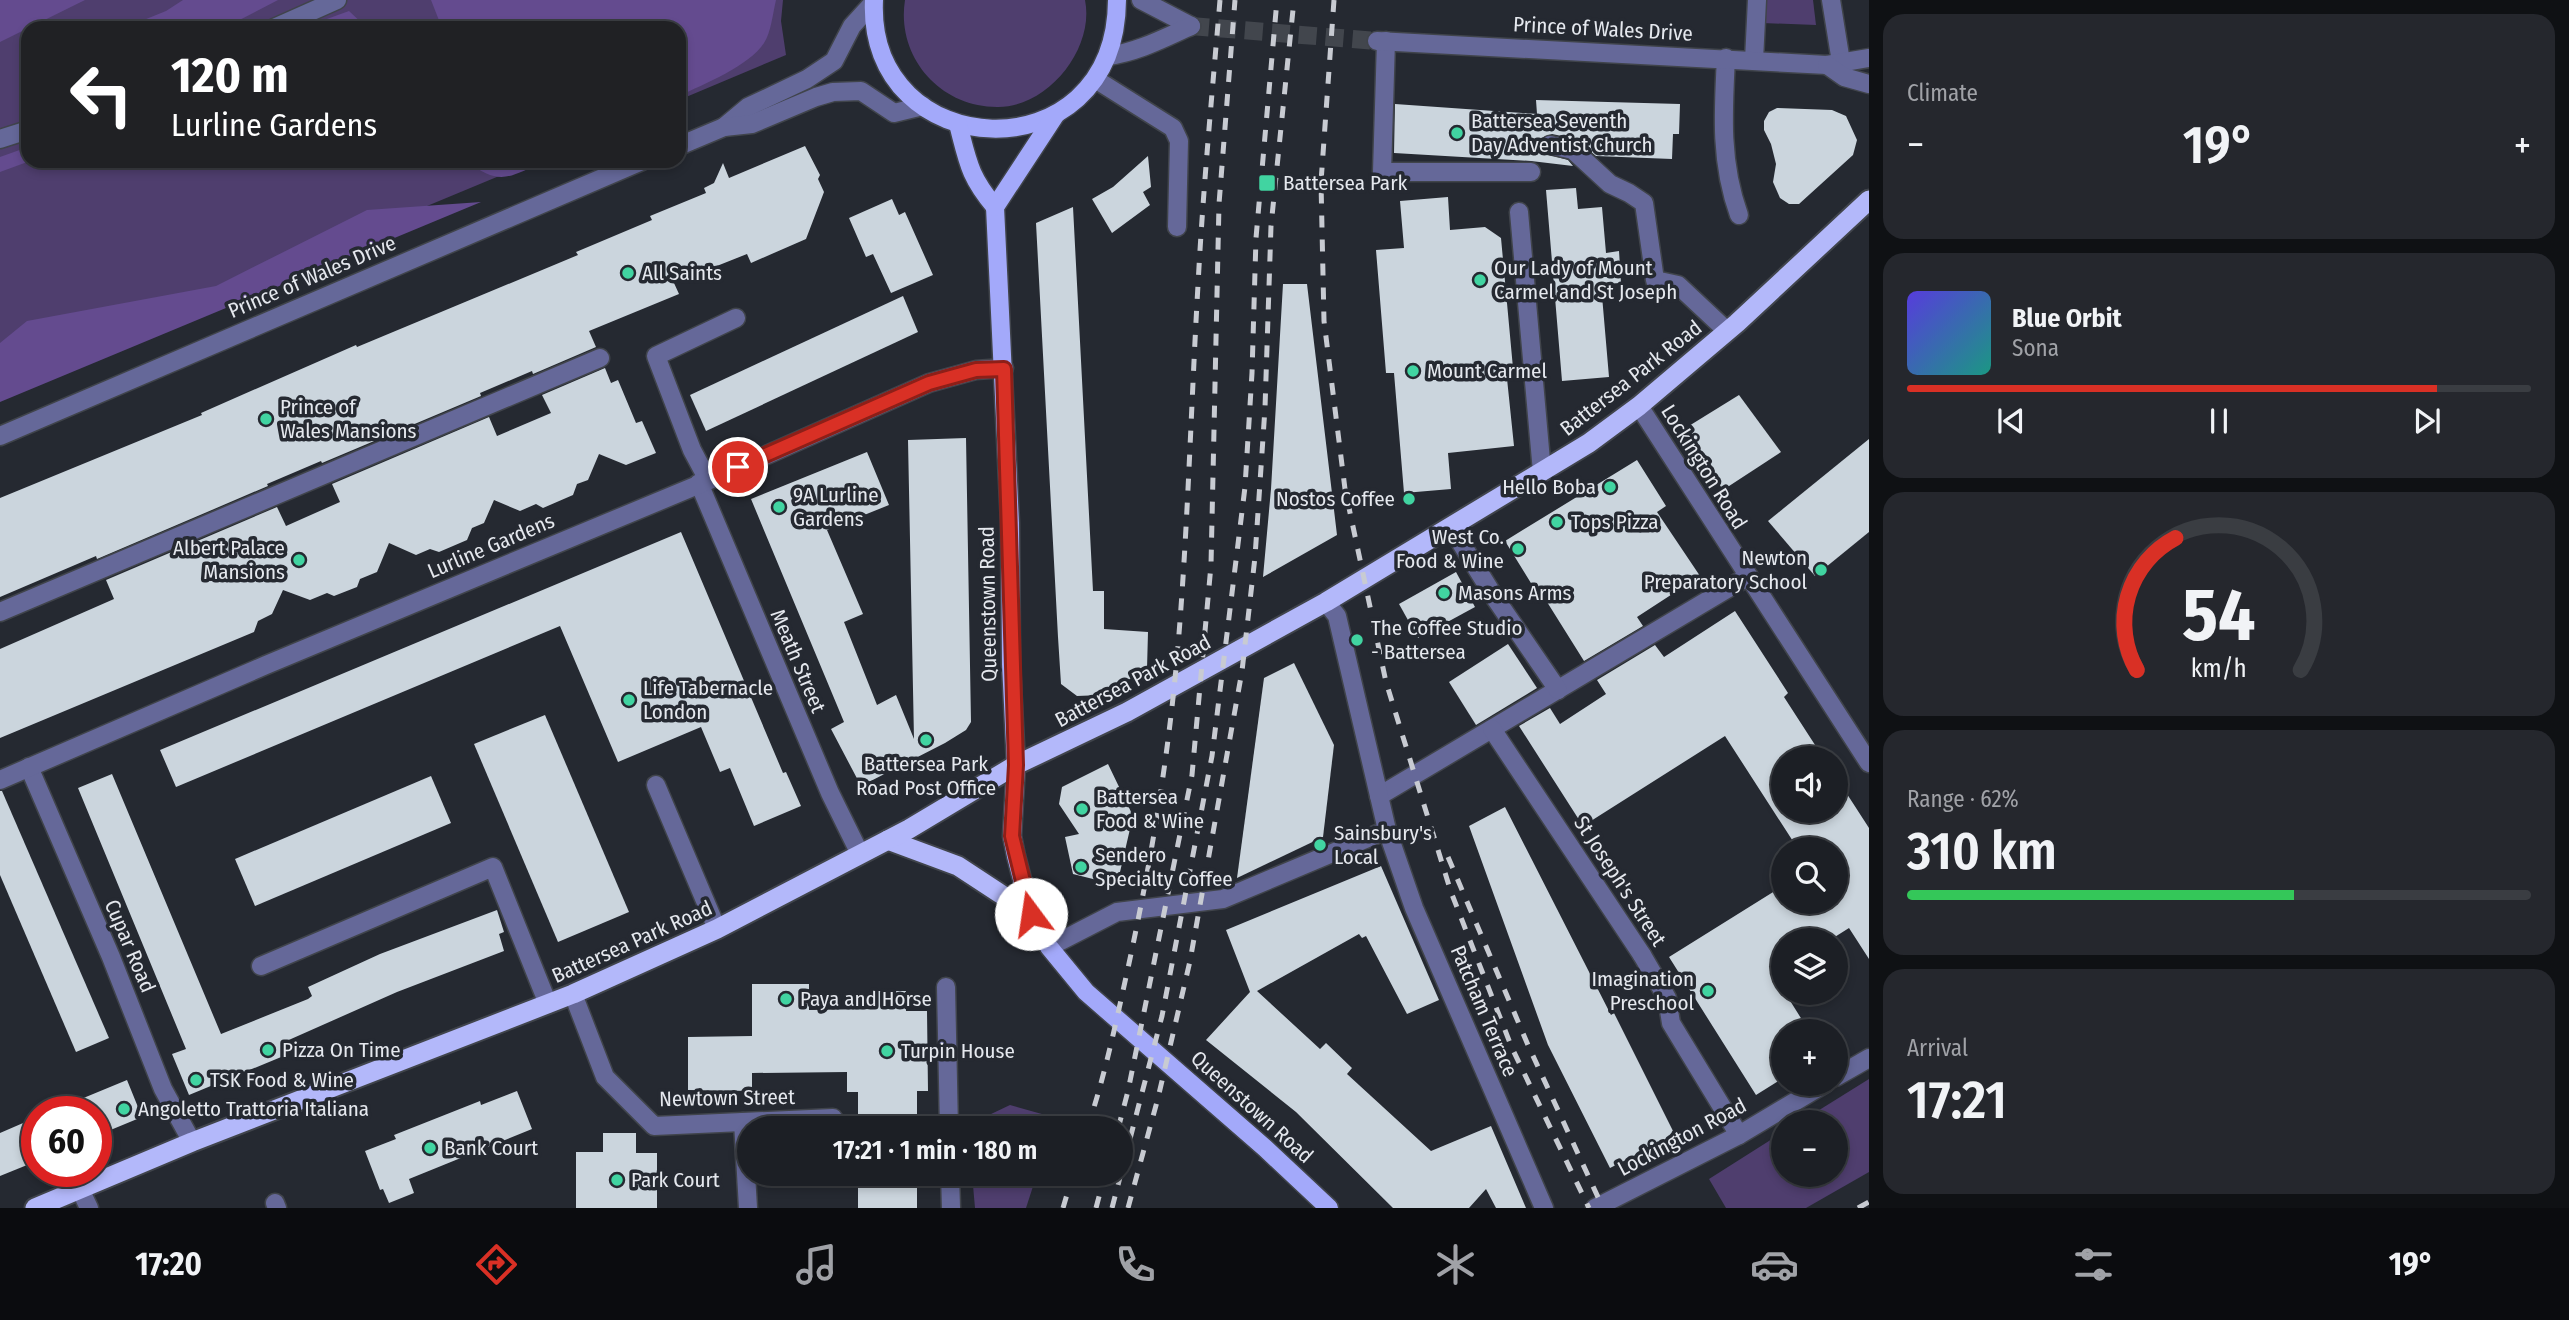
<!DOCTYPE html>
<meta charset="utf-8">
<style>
:root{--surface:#1c1f25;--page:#25272d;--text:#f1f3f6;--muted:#a0a2a7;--line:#3a3d42;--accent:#d93025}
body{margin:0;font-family:"Fira Sans Condensed",sans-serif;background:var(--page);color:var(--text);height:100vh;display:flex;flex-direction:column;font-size:26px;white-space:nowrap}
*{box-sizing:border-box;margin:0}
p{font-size:23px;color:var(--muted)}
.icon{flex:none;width:38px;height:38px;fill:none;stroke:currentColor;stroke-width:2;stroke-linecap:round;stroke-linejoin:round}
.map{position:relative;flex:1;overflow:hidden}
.sheet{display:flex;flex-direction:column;gap:14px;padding:14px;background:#0f1114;width:700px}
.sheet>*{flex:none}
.hud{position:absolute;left:21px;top:21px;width:665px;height:147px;border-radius:21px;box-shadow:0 4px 10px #0003,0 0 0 2px var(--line);background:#202124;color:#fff;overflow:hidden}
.tools{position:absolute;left:1771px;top:746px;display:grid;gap:14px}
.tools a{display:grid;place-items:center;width:77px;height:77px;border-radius:50%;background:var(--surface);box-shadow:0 4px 10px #0003,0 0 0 2px var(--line);font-size:35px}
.speed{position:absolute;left:21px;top:1096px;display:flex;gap:14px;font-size:35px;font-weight:700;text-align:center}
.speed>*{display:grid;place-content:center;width:91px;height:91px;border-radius:50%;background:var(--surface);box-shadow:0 4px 10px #0003,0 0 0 2px var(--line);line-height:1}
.speed .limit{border:10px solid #d22;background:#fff;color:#111}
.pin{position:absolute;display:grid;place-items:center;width:60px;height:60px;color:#fff;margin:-30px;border:4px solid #fff;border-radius:50%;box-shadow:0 2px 7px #0007}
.me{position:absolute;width:77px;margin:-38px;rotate:346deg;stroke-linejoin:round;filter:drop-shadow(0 0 5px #0008)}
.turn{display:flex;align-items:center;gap:24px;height:147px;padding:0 35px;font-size:32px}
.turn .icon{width:91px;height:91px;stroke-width:2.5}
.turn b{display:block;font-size:49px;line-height:60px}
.big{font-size:52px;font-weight:600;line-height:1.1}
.sheet .widget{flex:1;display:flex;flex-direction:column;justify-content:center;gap:10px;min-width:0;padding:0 24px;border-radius:21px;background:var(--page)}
.sheet .dial{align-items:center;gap:0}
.dial svg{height:182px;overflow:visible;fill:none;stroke:var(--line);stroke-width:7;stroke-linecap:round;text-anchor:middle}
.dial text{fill:var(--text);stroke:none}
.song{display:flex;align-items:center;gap:21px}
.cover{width:84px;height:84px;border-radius:10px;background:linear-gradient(135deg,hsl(250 70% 55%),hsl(170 70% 35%))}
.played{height:7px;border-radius:4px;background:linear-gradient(90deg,var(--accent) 85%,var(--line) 85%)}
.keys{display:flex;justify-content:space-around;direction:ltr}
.heat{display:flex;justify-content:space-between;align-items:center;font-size:38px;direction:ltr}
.charge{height:10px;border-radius:5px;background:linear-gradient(90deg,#34c759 62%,var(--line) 0)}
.trip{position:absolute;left:737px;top:1116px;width:396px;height:70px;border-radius:35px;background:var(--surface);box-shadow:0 4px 10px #0003,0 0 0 2px var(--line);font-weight:600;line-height:70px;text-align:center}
.menu{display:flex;height:112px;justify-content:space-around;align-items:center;background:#0b0c0f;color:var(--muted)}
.menu .icon{width:49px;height:49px}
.menu .current{color:var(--accent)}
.menu b{font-size:32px;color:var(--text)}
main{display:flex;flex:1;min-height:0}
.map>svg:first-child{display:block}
</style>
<main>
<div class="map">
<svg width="1869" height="1208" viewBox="0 0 1869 1208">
<rect width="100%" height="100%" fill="#252931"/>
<g fill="#4f3e6e">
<polygon points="0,0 783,0 781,21 786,55 679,100 679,28 28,28 28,161 535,161 338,243 0,391"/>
<path d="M 905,0 L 1085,0 C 1095,49 1047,108 997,107 C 939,107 896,56 905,0 Z"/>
<polygon points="1763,0 1813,0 1816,25 1762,23"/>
<polygon points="1869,1079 1869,1172 1806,1208 1726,1208 1709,1179 1783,1132 1783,1174 1836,1174 1836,1122 1800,1122"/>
<polygon points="1010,1105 1056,1118 1052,1129 968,1129 968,1125"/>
<polygon points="972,1174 1037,1174 1026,1208 975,1208"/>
</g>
<g fill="#644b8f">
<polygon points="0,0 85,0 0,42"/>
<polygon points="183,0 278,0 224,28 124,28 166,11"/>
<path d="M 431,0 L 776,0 C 773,12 771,33 764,43 C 749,66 704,84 679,96 L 679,28 L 442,28 Z"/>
<polygon points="349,11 367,28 302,28"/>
<polygon points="28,147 30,161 0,172 0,157"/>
<path d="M 466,161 L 545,161 C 509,177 501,187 466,161 Z"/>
<polygon points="481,202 0,402 0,343 27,321 216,286 367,210"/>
</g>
<g fill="#cbd5dd">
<polygon points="1536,100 1680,104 1679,134 1673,134 1672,159 1596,156 1576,139 1552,134 1541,138 1539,148 1542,153 1568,160 1573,166 1531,161 1394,153 1395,104 1537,114"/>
<polygon points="1777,108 1832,110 1846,116 1857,140 1853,155 1799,204 1789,204 1780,198 1773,182 1776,164 1771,144 1764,130 1764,121 1769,112"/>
<polygon points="805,146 820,175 818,179 824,192 806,239 751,263 747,254 674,283 679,294 589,331 596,347 533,374 532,371 480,393 481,396 322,463 321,461 267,484 268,486 97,559 96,556 0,597 0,498 202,415 201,413 356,345 357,347 578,255 576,252 652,220 650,216 706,193 704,188 714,183 723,163 729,178"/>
<polygon points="1148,156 1151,187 1143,192 1150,205 1112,233 1092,199 1113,187"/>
<polygon points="1576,188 1578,209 1602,207 1606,253 1619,251 1621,283 1601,284 1609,377 1562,381 1546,190"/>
<polygon points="1448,197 1450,230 1485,227 1501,238 1513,368 1506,369 1514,446 1448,453 1451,489 1404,493 1394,373 1386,373 1376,250 1404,248 1400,201"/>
<polygon points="892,199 899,215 905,212 933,275 891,293 873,254 866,257 849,218"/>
<polygon points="1073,207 1093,591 1104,591 1104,629 1148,632 1147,669 1102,695 1077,696 1061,684 1058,637 1036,223"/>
<polygon points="1283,284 1307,284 1337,535 1263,577 1271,489"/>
<polygon points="903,296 918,332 706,431 690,395"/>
<polygon points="605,368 611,383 618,380 636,423 642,421 656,453 626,465 599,454 588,480 577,484 573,495 543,508 536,504 520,511 494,500 484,523 472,528 467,540 439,552 430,549 416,555 389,543 377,572 360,579 357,587 334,596 327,593 310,600 283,590 272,614 258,621 254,632 0,738 0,649 114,599 106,580 277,507 286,526 340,502 332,484 489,417 497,436 551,413 542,395"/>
<polygon points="1739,395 1781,452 1723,490 1684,429"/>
<polygon points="966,438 971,722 966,730 945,743 861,786 831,729 844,722 751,499 867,452 889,505 827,530 863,614 844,622 877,705 896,695 914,739 908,440"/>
<polygon points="1869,439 1869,532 1815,576 1768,521"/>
<polygon points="1637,460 1666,506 1657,512 1700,576 1637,617 1643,626 1584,661 1537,586 1534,588 1505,541"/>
<polygon points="681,532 783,773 786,772 801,806 754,826 730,768 720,772 701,727 618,762 560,626 176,787 160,750"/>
<polygon points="1456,572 1475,607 1418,638 1399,604"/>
<polygon points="1735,611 1788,693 1784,697 1817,748 1802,758 1783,758 1783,810 1836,810 1836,777 1869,828 1869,959 1849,928 1830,940 1783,940 1783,969 1774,975 1809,1031 1783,1031 1783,1078 1756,1095 1669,957 1783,886 1783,901 1836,901 1836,849 1798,849 1725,736 1583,826 1519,726 1550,708 1560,724 1606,694 1597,680 1655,645 1664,657"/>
<polygon points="1508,644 1537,688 1476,725 1449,682"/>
<polygon points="1294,663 1334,745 1323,837 1237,878 1264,678"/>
<polygon points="545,715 629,912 558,942 474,744"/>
<polygon points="1108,764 1133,816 1117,885 1073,874 1065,837 1079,834 1059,804 1062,787"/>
<polygon points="112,774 221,1034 308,999 312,996 308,987 380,954 497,910 504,932 499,934 504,951 397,992 282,1043 286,1055 189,1095 172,1054 186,1049 78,788"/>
<polygon points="431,776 451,823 255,906 235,859"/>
<polygon points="0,791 2,791 109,1038 76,1052 0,875"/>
<polygon points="1505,807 1611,1015 1614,1013 1675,1135 1610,1168 1548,1045 1469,826"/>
<polygon points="1381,866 1439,1000 1407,1014 1366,936 1362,938 1359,934 1257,991 1320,1049 1326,1043 1352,1068 1347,1074 1431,1151 1491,1126 1526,1208 1496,1208 1486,1189 1469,1208 1393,1208 1296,1112 1206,1040 1250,992 1226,930"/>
<polygon points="752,984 809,984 809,1010 874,1009 874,991 906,991 906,1011 927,1011 928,1091 917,1091 917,1129 858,1129 858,1092 847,1092 847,1072 752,1073 752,1091 688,1090 688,1037 752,1036"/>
<polygon points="127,1080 142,1117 96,1136 96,1111 52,1111"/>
<polygon points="517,1091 532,1129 409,1179 414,1193 389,1203 383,1189 380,1190 365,1151 396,1139 394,1135 480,1101 481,1105"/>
<polygon points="37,1117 37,1161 0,1176 0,1133"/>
<polygon points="603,1133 636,1133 636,1153 657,1153 657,1208 576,1208 576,1152 603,1152"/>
<rect x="858" y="1174" width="59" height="34"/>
</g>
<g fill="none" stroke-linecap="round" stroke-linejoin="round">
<polyline stroke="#42464d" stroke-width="18" stroke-dasharray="18 9" stroke-linecap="butt" points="1191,26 1377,41"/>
<defs>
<g id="service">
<polyline points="1831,0 1841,62"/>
<polyline points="1386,41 1382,172 1531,172"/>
<path d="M 1726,58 C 1723,113 1720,163 1739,215"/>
<polyline points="1095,79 1173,128 1179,141 1177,227"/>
<polyline points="1550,145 1573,150 1610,184 1629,193 1644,203 1655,280 1678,285 1727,331"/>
<polyline points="1519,212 1542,472"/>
<polyline points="708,480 692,450 656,356 736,318"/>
<polyline points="0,612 600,358"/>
<polyline points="656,785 717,929"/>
<polyline points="1379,796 1747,577"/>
<polyline points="1642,955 1667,998 1671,1023 1739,1135"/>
<polyline points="261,966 493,867 548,1004"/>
<polyline points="743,1122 748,1208"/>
<polyline points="275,1203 277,1208"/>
</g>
<g id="pedestrian">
<polyline points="274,28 337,0"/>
<polyline points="0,139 28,130"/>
<polyline points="1495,598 1558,690"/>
<polyline points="1492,729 1642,955"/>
<polyline points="1387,830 1414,908 1544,1208"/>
<polyline points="1049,947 1117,912 1223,899 1387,830 1337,616 1326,602"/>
</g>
<g id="minor">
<polyline points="1754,60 1757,0"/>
<polyline points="1639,406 1869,763"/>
<polyline points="699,483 830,793 860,854"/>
<polyline points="1451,527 1495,598"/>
<polyline points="29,767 111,957 163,1089 192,1142"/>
<polyline points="0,780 266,665 717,477 929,383 976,370 1004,368"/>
<polyline points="946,987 949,1129"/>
<polyline points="573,994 605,1077 654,1126 833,1118"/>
<polyline points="1836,1077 1869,1058"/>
<polyline points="950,1174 951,1208"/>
<polyline points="80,1189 89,1208"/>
<polyline points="1595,1208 1739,1135 1826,1083"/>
</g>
<g id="tertiary">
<polyline points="1141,0 1191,26"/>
<polyline points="1377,41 1827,65 1869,58"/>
<path d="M 1108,56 C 1138,52 1164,38 1191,26"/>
<polyline points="1827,65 1844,77 1869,84"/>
<polyline points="724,127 748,107 807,79 834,61 852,26 873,3"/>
<polyline points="679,146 724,127 752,124 816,97 833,92 861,91 894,113 923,106"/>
<polyline points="0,436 642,161"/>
</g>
<g id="primary">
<path d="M 874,0 C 866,165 1116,178 1117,0"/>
<polyline points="1056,114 995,207 1010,523 1011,664 1016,765 1012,836 1016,856 1031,914 1049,947 1086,992 1265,1148 1329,1208"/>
<path d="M 958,124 C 968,162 969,176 995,207"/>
</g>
<g id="trunk">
<polyline points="888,840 958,866 1031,914"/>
<polyline points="35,1208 192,1142 573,994 717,929 909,829 1016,765 1127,712 1326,602 1589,443 1639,406 1737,323 1869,200"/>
</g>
</defs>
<use href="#service" stroke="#40444b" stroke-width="21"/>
<use href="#pedestrian" stroke="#40444b" stroke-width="21"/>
<use href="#minor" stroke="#40444b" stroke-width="21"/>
<use href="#tertiary" stroke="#40444b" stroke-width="21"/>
<use href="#primary" stroke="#40444b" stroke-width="21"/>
<use href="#trunk" stroke="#40444b" stroke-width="23"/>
<use href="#service" stroke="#656899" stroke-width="18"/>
<use href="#pedestrian" stroke="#656899" stroke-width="18"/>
<use href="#minor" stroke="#656899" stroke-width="18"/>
<use href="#tertiary" stroke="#656899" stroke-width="18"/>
<use href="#primary" stroke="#a3a9fa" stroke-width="18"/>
<use href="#trunk" stroke="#b3b8fa" stroke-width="19"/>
<g stroke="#c8cbd2" stroke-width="5" stroke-dasharray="12 12" stroke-linecap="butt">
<polyline points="1334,0 1321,182 1324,321 1345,489 1386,682 1451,892 1512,1048 1589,1208"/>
<polyline points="1448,857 1528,1045 1603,1208"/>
<path d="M 1087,1129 C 1105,1076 1116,1022 1128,968 C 1151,862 1169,754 1178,646 C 1188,526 1191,406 1198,285 C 1203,190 1212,95 1220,0"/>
<polyline points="1118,1129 1128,1091 1192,775 1211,565 1219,204 1235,0"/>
<polyline points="1063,1208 1073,1174"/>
<polyline points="1096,1208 1105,1174"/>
<polyline points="1112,1208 1162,1016 1212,756 1245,487 1252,373 1256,238 1277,0"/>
<polyline points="1128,1208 1158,1098 1190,961 1242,671 1255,557 1265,408 1271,226 1294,0"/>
<polyline points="1858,1208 1869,1202"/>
</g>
</g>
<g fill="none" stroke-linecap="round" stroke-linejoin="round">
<defs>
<polyline id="route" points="738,467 929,383 976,370 1004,369 1016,765 1012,836 1031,914"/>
</defs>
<use href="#route" stroke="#8d1f18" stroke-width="18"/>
<use href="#route" stroke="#d93025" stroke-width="12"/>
</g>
<g fill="#41d4a1" stroke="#252931" stroke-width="2.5">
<circle cx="1457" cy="133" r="7"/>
<rect x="1258" y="174" width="18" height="18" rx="3.5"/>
<circle cx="628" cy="273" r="7"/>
<circle cx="1480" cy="280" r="7"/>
<circle cx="1413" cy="371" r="7"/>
<circle cx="266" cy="419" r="7"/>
<circle cx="1610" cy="487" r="7"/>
<circle cx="1409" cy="499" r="7"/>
<circle cx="779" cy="507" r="7"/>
<circle cx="1557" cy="522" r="7"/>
<circle cx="1518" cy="549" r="7"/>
<circle cx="299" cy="560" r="7"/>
<circle cx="1821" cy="570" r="7"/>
<circle cx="1444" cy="593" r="7"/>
<circle cx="1357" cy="640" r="7"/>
<circle cx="629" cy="700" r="7"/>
<circle cx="926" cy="740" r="7"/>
<circle cx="1082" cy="809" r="7"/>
<circle cx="1320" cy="845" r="7"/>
<circle cx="1081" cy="867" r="7"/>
<circle cx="1708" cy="991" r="7"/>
<circle cx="786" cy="999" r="7"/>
<circle cx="268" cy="1050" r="7"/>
<circle cx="887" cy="1051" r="7"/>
<circle cx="196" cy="1080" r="7"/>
<circle cx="124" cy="1109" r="7"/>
<circle cx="430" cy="1148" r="7"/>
<circle cx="617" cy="1180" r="7"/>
</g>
<g text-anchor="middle" stroke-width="7" stroke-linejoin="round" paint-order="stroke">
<g font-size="21" fill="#e5e8ee" stroke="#252931">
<text transform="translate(1603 29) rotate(3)" y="7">Prince of Wales Drive</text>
<text transform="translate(312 277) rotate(-23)" y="7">Prince of Wales Drive</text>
<text transform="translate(1631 378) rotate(-38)" y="7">Battersea Park Road</text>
<text transform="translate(1704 467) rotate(58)" y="7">Lockington Road</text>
<text transform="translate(491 546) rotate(-23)" y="7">Lurline Gardens</text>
<text transform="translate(988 604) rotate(-91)" y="7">Queenstown Road</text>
<text transform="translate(798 661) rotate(67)" y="7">Meath Street</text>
<text transform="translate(1133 681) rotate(-28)" y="7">Battersea Park Road</text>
<text transform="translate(1620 881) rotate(57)" y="7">St Joseph's Street</text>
<text transform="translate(632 942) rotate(-24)" y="7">Battersea Park Road</text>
<text transform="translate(130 946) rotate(67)" y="7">Cupar Road</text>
<text transform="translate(1484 1011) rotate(67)" y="7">Patcham Terrace</text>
<text transform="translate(727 1098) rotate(-1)" y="7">Newtown Street</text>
<text transform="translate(1252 1107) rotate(42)" y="7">Queenstown Road</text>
<text transform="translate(1682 1137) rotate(-28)" y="7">Lockington Road</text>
</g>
<g font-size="21" fill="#e5e8ee" stroke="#252931" text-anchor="start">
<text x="1471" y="128">Battersea Seventh<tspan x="1471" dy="24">Day Adventist Church</tspan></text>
<text x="1283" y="190">Battersea Park</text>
<text x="1494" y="275">Our Lady of Mount<tspan x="1494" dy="24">Carmel and St Joseph</tspan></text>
<text x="642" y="280">All Saints</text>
<text x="1427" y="378">Mount Carmel</text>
<text x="280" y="414">Prince of<tspan x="280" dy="24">Wales Mansions</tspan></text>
<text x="1596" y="494" text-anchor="end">Hello Boba</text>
<text x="793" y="502">9A Lurline<tspan x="793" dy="24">Gardens</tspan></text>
<text x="1395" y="506" text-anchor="end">Nostos Coffee</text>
<text x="1571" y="529">Tops Pizza</text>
<text x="1504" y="544" text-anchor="end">West Co.<tspan x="1504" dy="24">Food &amp; Wine</tspan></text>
<text x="285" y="555" text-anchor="end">Albert Palace<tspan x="285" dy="24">Mansions</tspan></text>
<text x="1807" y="565" text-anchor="end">Newton<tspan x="1807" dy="24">Preparatory School</tspan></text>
<text x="1458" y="600">Masons Arms</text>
<text x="1371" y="635">The Coffee Studio<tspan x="1371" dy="24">- Battersea</tspan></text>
<text x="643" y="695">Life Tabernacle<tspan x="643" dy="24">London</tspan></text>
<text x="926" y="771" text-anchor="middle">Battersea Park<tspan x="926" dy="24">Road Post Office</tspan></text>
<text x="1096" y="804">Battersea<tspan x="1096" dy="24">Food &amp; Wine</tspan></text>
<text x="1334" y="840">Sainsbury's<tspan x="1334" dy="24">Local</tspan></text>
<text x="1095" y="862">Sendero<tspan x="1095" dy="24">Specialty Coffee</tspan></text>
<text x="1694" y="986" text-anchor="end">Imagination<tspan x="1694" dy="24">Preschool</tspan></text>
<text x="800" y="1006">Paya and Horse</text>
<text x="282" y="1057">Pizza On Time</text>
<text x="901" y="1058">Turpin House</text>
<text x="210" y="1087">TSK Food &amp; Wine</text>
<text x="138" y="1116">Angoletto Trattoria Italiana</text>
<text x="444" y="1155">Bank Court</text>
<text x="631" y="1187">Park Court</text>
</g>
</g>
</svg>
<div class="tools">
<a><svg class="icon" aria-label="sound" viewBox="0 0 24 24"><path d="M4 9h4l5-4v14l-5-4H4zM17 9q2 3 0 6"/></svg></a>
<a><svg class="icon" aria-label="search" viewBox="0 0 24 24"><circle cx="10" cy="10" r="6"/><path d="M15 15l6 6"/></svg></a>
<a><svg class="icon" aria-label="layers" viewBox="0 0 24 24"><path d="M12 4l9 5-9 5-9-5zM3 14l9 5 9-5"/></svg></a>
<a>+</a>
<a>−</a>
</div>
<div class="speed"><div class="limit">60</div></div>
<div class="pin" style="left:738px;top:467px;background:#d93025"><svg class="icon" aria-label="arrive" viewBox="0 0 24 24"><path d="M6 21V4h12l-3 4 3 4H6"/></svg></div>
<svg class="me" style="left:1031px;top:914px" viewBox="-20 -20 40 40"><circle r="19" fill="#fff"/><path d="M0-13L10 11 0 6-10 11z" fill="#d93025"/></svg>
<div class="trip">17:21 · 1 min · 180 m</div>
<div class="hud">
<div class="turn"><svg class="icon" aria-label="left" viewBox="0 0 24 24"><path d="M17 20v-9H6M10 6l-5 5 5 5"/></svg><div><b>120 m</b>Lurline Gardens</div></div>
</div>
</div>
<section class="sheet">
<div class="widget"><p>Climate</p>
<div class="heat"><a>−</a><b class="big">19°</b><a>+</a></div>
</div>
<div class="widget">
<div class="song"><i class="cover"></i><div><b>Blue Orbit</b><p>Sona</p></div></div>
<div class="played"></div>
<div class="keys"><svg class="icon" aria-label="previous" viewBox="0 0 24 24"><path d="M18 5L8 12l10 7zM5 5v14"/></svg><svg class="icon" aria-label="pause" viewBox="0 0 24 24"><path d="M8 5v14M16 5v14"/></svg><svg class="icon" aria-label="next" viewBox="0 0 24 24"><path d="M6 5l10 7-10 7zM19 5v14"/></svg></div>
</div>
<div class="widget dial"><svg viewBox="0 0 100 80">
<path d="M14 69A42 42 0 1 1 86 69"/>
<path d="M14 69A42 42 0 0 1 31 11" stroke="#d93025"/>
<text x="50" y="56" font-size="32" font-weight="700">54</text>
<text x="50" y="72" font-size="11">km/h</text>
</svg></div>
<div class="widget"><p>Range · 62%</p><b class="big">310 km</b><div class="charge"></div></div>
<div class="widget"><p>Arrival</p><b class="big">17:21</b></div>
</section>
</main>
<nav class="menu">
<b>17:20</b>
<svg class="icon current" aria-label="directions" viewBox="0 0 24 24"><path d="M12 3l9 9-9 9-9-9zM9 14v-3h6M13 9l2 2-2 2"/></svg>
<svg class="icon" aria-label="music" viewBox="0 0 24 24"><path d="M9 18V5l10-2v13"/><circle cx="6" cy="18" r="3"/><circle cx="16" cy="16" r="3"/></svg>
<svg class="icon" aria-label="phone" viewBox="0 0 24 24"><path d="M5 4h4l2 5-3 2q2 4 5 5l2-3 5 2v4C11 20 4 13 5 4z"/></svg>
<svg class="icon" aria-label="climate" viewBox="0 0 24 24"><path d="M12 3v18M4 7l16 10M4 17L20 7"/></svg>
<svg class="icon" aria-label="car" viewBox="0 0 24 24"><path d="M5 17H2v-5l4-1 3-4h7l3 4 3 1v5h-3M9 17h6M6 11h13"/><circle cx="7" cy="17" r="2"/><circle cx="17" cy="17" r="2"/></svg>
<svg class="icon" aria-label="filters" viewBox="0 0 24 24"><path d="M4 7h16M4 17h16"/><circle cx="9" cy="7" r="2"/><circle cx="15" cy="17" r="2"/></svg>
<b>19°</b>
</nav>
